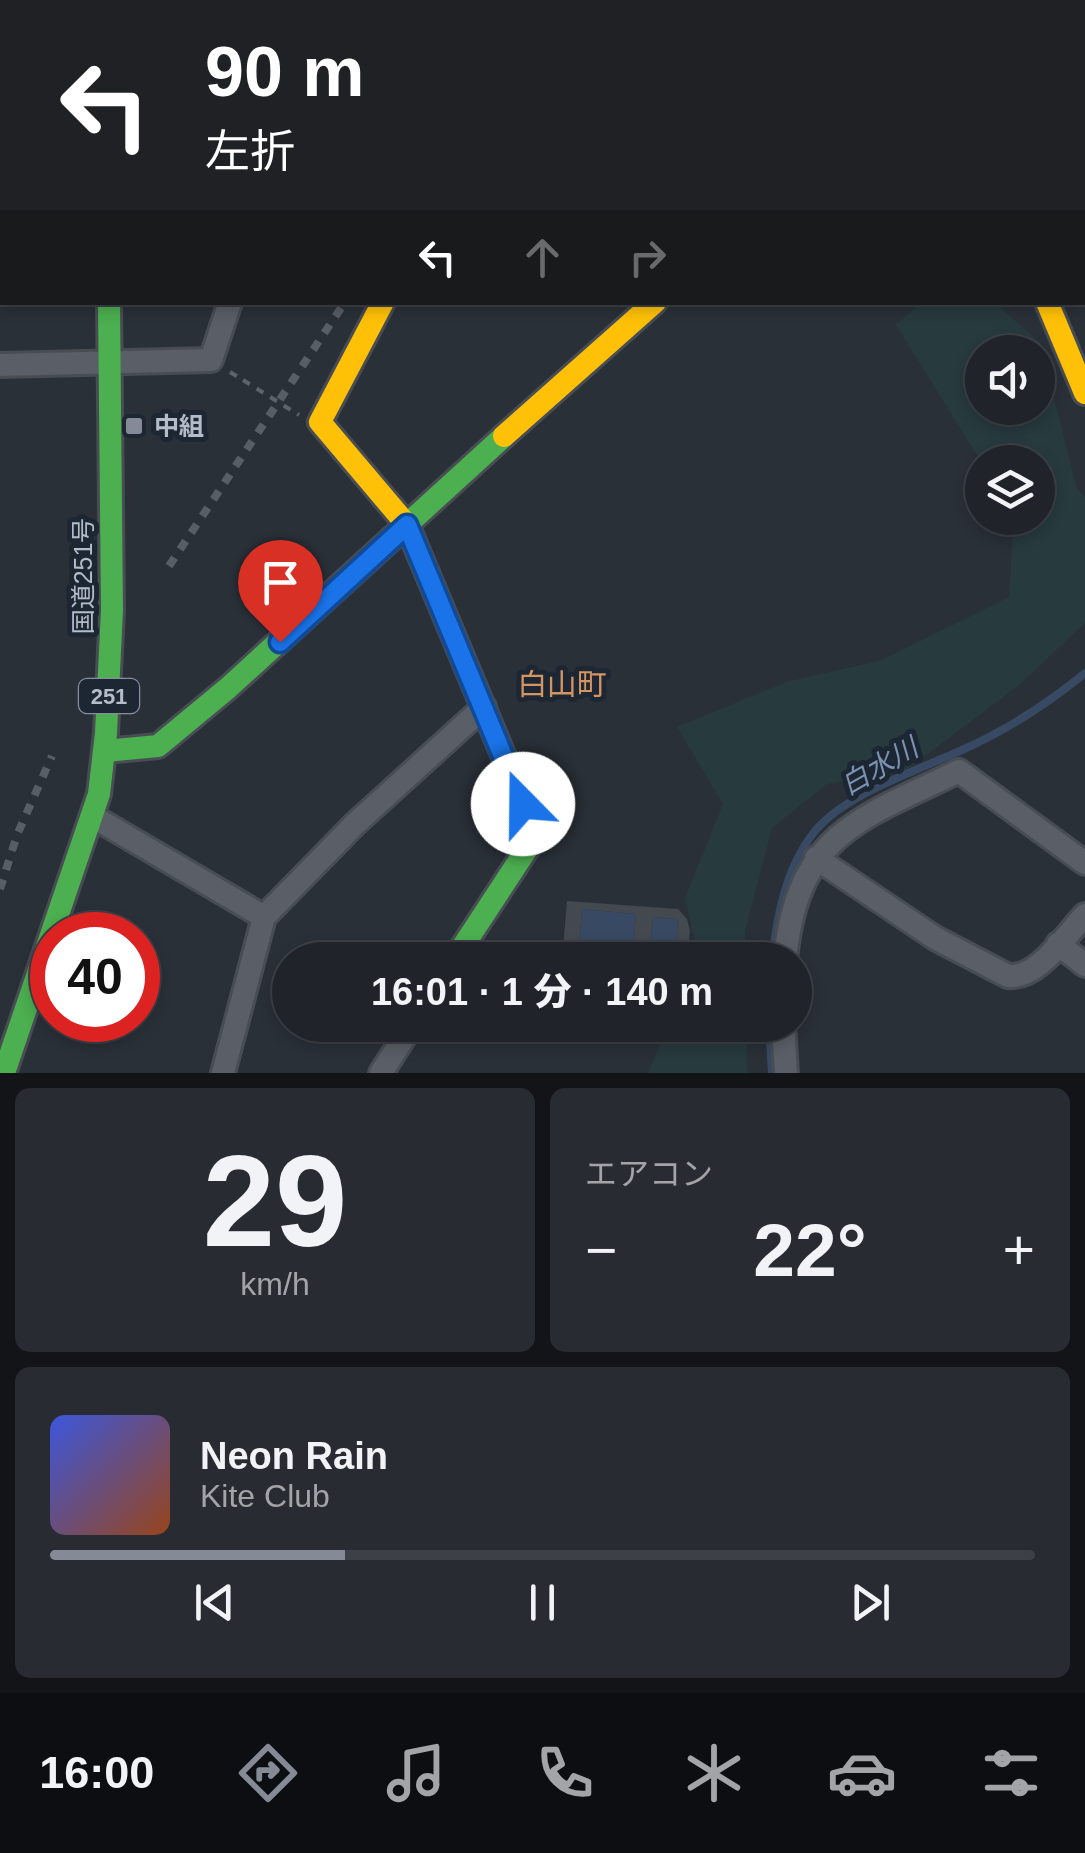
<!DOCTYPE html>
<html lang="ja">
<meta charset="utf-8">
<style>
:root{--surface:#20242a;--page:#282c32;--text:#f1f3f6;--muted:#a2a4a8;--line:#3d4147;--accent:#848b96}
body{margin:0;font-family:Helvetica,"Noto Sans JP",sans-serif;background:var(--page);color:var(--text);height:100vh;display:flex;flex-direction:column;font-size:38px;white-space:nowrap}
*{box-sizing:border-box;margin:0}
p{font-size:32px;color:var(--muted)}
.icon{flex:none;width:55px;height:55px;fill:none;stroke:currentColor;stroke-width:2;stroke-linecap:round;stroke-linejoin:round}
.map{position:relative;height:1073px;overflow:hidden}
.drawer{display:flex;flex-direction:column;gap:15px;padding:15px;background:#121417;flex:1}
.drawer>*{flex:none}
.banner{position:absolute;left:0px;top:0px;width:1085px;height:305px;box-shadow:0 5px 15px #0003,0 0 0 2px var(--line);background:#202124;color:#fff;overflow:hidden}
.fabs{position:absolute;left:965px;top:335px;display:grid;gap:20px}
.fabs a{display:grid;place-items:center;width:90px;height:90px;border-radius:50%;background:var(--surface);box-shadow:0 5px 15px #0003,0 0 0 2px var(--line);font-size:50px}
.speed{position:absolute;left:30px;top:912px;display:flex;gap:20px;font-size:50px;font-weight:700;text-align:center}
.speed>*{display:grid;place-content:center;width:130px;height:130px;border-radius:50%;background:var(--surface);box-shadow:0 5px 15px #0003,0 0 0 2px var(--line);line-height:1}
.speed .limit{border:15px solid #d22;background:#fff;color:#111}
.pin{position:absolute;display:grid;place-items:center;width:85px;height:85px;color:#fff;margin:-102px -42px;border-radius:50% 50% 50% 0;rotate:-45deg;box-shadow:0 0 10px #0007}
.pin .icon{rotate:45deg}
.me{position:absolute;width:110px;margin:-55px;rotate:338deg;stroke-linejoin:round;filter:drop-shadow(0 0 8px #0008)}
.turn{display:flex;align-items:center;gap:35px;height:210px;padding:0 40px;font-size:45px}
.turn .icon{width:130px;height:130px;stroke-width:2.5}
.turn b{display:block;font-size:70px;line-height:85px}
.lanes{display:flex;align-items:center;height:95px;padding:0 40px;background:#0003;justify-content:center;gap:50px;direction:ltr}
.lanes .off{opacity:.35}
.big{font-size:75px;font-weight:800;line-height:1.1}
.drawer .tile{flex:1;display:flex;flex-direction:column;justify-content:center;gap:15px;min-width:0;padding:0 35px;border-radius:15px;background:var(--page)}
.drawer .dial{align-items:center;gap:0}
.dial b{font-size:130px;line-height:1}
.song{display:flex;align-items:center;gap:30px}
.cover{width:120px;height:120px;border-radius:15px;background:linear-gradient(135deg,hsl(230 70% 55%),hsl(20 70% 35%))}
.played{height:10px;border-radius:5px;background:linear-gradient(90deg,var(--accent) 30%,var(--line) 30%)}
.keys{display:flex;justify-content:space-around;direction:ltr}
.heat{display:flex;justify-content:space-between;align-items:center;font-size:55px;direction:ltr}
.drawer .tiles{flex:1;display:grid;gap:15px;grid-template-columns:1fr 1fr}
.tile:last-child{grid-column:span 2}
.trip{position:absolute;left:272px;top:942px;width:540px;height:100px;border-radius:50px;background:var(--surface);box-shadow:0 5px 15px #0003,0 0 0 2px var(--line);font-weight:800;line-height:100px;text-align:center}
.menu{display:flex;height:160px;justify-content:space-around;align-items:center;background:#0d0e11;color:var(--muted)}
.menu .icon{width:70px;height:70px}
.menu .selected{color:var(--accent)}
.menu b{font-size:45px;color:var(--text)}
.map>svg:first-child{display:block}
</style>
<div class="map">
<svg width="1085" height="1073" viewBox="0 0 1085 1073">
<rect width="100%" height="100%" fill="#2a3038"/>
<g fill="#273a3e" fill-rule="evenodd">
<path d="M 921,302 L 995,303 L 1040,342 L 1077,489 L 1085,497 L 1085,623 L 1018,686 L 905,771 L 827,784 L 772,828 L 745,931 L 745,960 L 699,960 L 685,898 L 723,804 L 677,727 L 786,682 L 882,660 L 1009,597 L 1014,518 L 1038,518 L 1038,462 L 982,463 L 896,325 ZM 982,352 L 1038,352 L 1038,408 L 982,408 Z"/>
<polygon points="668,1025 746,1025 747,1073 648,1073"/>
</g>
<g fill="#384963">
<polygon points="582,909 636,914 632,960 578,960"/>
<polygon points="653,917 678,919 675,960 649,960"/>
</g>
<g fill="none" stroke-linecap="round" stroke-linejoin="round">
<g stroke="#384963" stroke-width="8">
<path d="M 772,960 C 777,915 786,867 815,831 C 845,794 919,770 962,750 C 1007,730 1047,704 1085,673"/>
<polyline points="769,1025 772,1073"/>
</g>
</g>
<polygon fill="#444950" points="567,901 678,909 687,919 690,931 687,960 675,960 678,919 653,917 649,960 632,960 636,914 582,909 578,960 562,960"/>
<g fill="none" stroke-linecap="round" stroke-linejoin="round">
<defs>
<g id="street">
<polyline points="322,0 328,2"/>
<polyline points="29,2 30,0"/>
<polyline points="563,2 564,0"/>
<polyline points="699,2 700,0"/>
<polyline points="0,105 2,99"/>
<polyline points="1082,237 1085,236"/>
<polyline points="0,365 211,360 230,302"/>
<polyline points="92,816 264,917"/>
<path d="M 816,858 L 935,938 L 1008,976 C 1038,979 1065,936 1085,915"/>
<polyline points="1058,944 1085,965"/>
<path d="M 785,960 C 797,834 858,820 959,771 L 1085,863"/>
<polyline points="783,1025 786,1073"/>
<polyline points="223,1073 264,917 355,824 484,707"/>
<polyline points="381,1073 412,1025"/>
</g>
<g id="fast">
<polyline points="118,2 119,0"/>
<polyline points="105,751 158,746 228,688 504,436"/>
<polyline points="454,960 536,835 507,764"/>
<polyline points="4,1073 99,794 106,733 112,610 109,302"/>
</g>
<g id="slow">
<polyline points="0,160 2,157"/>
<polyline points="383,302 320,422 407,525 507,764"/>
<polyline points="1047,302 1085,393"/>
<polyline points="504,436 655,302"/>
</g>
<g id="jam">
<polyline points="932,0 933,2"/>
<polyline points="890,2 891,0"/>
</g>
</defs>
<use href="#street" stroke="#484c53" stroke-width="28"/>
<use href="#fast" stroke="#484c53" stroke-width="28"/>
<use href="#slow" stroke="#484c53" stroke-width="28"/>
<use href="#jam" stroke="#484c53" stroke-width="28"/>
<polyline stroke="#5d636a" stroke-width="4" stroke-dasharray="8 8" stroke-linecap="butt" points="230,372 243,380"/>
<use href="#street" stroke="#5a5e66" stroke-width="22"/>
<use href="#fast" stroke="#4caf50" stroke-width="22"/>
<use href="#slow" stroke="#ffc107" stroke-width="22"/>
<use href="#jam" stroke="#c62828" stroke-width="22"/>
<g stroke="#595d64" stroke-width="8" stroke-dasharray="10 10" stroke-linecap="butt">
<polyline points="502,2 503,0"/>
<polyline points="169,566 345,302"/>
<polyline points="0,889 17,835 52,756"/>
</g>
<polyline stroke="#5d636a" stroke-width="4" stroke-dasharray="8 8" stroke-linecap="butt" points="243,380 299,415"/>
</g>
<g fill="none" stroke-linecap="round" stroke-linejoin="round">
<defs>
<polyline id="route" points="280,642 407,525 523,804"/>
</defs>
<use href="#route" stroke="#114b97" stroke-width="25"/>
<use href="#route" stroke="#1a73e8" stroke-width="18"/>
</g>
<rect fill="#848b96" stroke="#1d2633" stroke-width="4" x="124" y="416" width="20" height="20" rx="5"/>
<g text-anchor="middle" stroke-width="10" stroke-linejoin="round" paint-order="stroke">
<rect fill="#1d2633" stroke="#878f9c" stroke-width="2.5" x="79" y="679" width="60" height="34" rx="8"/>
<g font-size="22" font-weight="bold" fill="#b4bcc9">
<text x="109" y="704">251</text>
</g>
<g font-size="25" font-weight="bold" fill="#b4bcc9" stroke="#1d2633" text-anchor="start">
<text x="154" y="435">中組</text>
</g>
<g font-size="25" fill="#b4bcc9" stroke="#1d2633">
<text transform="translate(83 576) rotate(-90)" y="9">国道251号</text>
</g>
<g font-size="28" font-style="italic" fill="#7c92b1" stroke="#1d2633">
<text transform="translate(879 766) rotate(-30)" y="10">白水川</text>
</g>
<g font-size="30" fill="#d59563" stroke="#1d2633">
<text x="562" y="695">白山町</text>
</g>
</g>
</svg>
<div class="fabs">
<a><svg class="icon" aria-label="sound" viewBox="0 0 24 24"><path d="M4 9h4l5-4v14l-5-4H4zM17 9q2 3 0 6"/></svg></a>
<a><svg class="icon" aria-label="layers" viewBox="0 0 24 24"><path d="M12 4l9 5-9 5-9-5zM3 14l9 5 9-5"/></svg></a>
</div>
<div class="speed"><div class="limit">40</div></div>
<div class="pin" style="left:280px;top:642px;background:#d93025"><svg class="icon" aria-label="arrive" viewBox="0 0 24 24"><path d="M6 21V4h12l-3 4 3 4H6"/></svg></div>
<svg class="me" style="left:523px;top:804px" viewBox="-20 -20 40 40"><circle r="19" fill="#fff"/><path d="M0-13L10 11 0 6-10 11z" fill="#1a73e8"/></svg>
<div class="trip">16:01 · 1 分 · 140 m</div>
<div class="banner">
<div class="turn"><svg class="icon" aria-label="left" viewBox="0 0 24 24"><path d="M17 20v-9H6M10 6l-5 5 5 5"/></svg><div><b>90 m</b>左折</div></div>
<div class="lanes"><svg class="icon" aria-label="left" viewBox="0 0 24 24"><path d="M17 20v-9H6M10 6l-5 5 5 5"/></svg><svg class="icon off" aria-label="ahead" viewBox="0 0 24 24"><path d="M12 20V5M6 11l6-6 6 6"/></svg><svg class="icon off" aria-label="right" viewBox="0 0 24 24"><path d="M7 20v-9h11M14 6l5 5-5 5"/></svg></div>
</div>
</div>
<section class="drawer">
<div class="tiles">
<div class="tile dial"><b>29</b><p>km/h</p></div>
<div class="tile"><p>エアコン</p>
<div class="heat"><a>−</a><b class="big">22°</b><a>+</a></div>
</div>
<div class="tile">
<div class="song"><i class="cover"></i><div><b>Neon Rain</b><p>Kite Club</p></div></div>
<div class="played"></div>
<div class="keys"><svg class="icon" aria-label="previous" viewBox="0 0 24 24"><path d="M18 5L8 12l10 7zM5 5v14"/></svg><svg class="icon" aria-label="pause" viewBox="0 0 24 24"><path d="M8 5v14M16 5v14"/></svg><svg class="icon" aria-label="next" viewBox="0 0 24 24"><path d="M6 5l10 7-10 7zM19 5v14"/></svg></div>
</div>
</div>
</section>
<nav class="menu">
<b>16:00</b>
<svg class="icon selected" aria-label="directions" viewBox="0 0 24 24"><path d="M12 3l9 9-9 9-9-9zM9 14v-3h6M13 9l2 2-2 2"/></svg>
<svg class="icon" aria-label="music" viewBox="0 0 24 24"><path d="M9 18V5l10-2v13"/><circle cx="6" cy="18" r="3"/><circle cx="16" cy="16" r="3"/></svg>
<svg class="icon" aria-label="phone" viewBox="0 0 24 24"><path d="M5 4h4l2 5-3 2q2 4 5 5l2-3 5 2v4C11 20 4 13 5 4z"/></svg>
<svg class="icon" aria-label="climate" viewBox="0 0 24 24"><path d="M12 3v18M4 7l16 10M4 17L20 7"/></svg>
<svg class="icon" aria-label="car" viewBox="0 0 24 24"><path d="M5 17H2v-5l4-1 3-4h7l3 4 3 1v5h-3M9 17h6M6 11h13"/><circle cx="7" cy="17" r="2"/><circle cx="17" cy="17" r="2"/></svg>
<svg class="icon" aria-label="filters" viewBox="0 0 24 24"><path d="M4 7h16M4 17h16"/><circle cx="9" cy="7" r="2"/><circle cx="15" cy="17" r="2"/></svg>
</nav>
